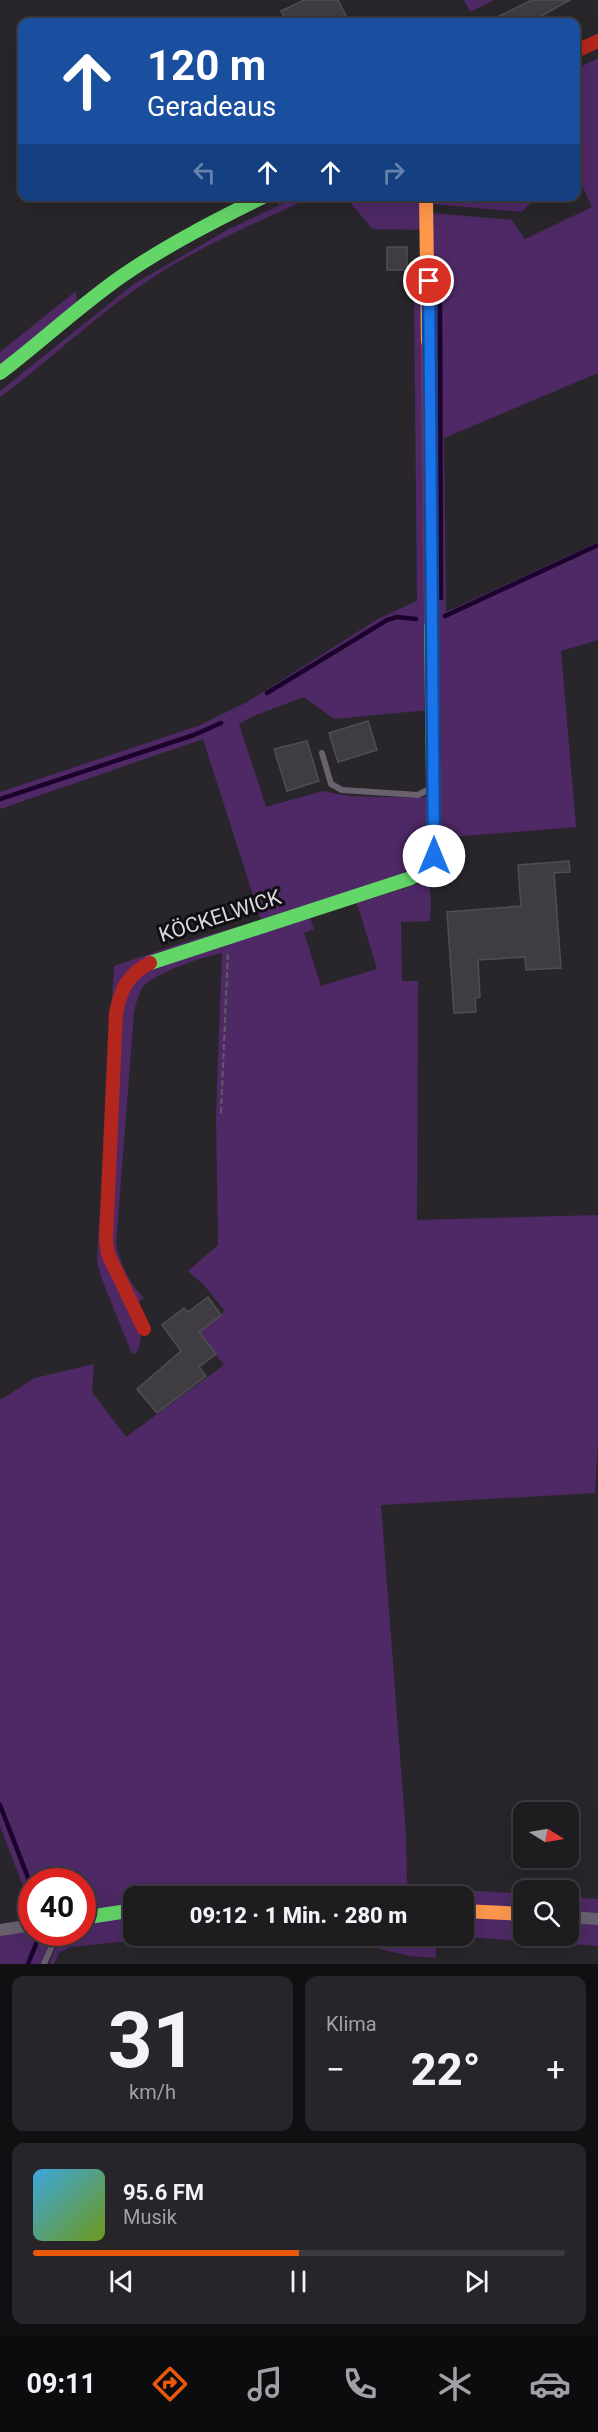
<!DOCTYPE html>
<html lang="de">
<meta charset="utf-8">
<style>
:root{--surface:#1f1c20;--page:#272529;--text:#f1f3f6;--muted:#a1a1a5;--line:#3c3a3e;--accent:#ea580c}
body{margin:0;font-family:Roboto,sans-serif;background:var(--page);color:var(--text);height:100vh;display:flex;flex-direction:column;font-size:22px;white-space:nowrap}
*{box-sizing:border-box;margin:0}
p{font-size:20px;color:var(--muted)}
.icon{flex:none;width:33px;height:33px;fill:none;stroke:currentColor;stroke-width:2;stroke-linecap:round;stroke-linejoin:round}
.map{position:relative;height:1964px;overflow:hidden}
.panel{display:flex;flex-direction:column;gap:12px;padding:12px;background:#110f12;flex:1}
.panel>*{flex:none}
.hud{position:absolute;left:18px;top:18px;width:562px;height:183px;border-radius:12px;box-shadow:0 6px 24px #0002,0 0 0 2px var(--line);background:#1a4fa0;color:#fff;overflow:hidden}
.needle{width:39px;rotate:101deg}
.controls{position:absolute;left:513px;top:1802px;display:grid;gap:12px}
.controls a{display:grid;place-items:center;width:66px;height:66px;border-radius:12px;background:var(--surface);box-shadow:0 6px 24px #0002,0 0 0 2px var(--line);font-size:30px}
.speed{position:absolute;left:18px;top:1868px;display:flex;gap:12px;font-size:30px;font-weight:700;text-align:center}
.speed>*{display:grid;place-content:center;width:78px;height:78px;border-radius:50%;background:var(--surface);box-shadow:0 6px 24px #0002,0 0 0 2px var(--line);line-height:1}
.speed .limit{border:9px solid #d22;background:#fff;color:#111}
.pin{position:absolute;display:grid;place-items:center;width:51px;height:51px;color:#fff;margin:-26px;border:3px solid #fff;border-radius:50%;box-shadow:0 2px 6px #0007}
.me{position:absolute;width:66px;margin:-33px;rotate:0deg;stroke-linejoin:round;filter:drop-shadow(0 0 4px #0008)}
.turn{display:flex;align-items:center;gap:21px;height:126px;padding:0 30px;font-size:27px}
.turn .icon{width:78px;height:78px;stroke-width:2.5}
.turn b{display:block;font-size:42px;line-height:51px}
.lanes{display:flex;align-items:center;height:57px;padding:0 30px;background:#0003;justify-content:center;gap:30px;direction:ltr}
.lanes .off{opacity:.35}
.big{font-size:45px;font-weight:800;line-height:1.1}
.panel .widget{flex:1;display:flex;flex-direction:column;justify-content:center;gap:9px;min-width:0;padding:0 21px;border-radius:12px;background:var(--page)}
.panel .dial{align-items:center;gap:0}
.dial b{font-size:78px;line-height:1}
.song{display:flex;align-items:center;gap:18px}
.cover{width:72px;height:72px;border-radius:9px;background:linear-gradient(135deg,hsl(200 70% 55%),hsl(80 70% 35%))}
.played{height:6px;border-radius:3px;background:linear-gradient(90deg,var(--accent) 50%,var(--line) 50%)}
.keys{display:flex;justify-content:space-around;direction:ltr}
.heat{display:flex;justify-content:space-between;align-items:center;font-size:33px;direction:ltr}
.panel .tiles{flex:1;display:grid;gap:12px;grid-template-columns:1fr 1fr}
.widget:last-child{grid-column:span 2}
.trip{position:absolute;left:123px;top:1886px;width:351px;height:60px;border-radius:12px;background:var(--surface);box-shadow:0 6px 24px #0002,0 0 0 2px var(--line);font-weight:800;line-height:60px;text-align:center}
.menu{display:flex;height:96px;justify-content:space-around;align-items:center;background:#0c0b0d;color:var(--muted)}
.menu .icon{width:42px;height:42px}
.menu .active{color:var(--accent)}
.menu b{font-size:27px;color:var(--text)}
.map>svg:first-child{display:block}
</style>
<div class="map">
<svg width="598" height="1964" viewBox="0 0 598 1964">
<rect width="100%" height="100%" fill="#29262b"/>
<g fill="#4e2966">
<polygon points="464,0 494,0 470,12"/>
<path d="M 598,58 L 598,373 L 444,438 L 446,612 L 598,542 L 598,640 L 561,651 L 576,827 L 439,838 L 429,710 L 334,719 L 304,697 L 251,717 L 239,724 L 266,807 L 323,791 L 349,796 L 419,798 L 431,796 L 425,865 L 127,975 L 102,1247 L 140,1330 C 142,1339 140,1345 136,1353 L 132,1354 L 101,1277 L 97,1261 L 114,966 L 191,940 L 261,920 L 203,739 L 0,809 L 0,792 L 198,726 L 249,701 L 378,619 L 417,601 L 414,293 L 425,293 L 432,213 L 512,220 L 525,239 L 592,207 L 576,173 L 576,69 Z"/>
<path d="M 299,196 L 312,197 C 258,222 202,245 152,278 C 98,313 52,359 0,397 L 0,391 L 134,284 L 229,229 Z"/>
<polygon points="532,196 534,199 522,212 432,204 430,197"/>
<polygon points="346,197 422,197 425,230 372,229"/>
<polygon points="76,291 77,302 0,365 0,352"/>
<path d="M 429,883 L 431,902 L 430,921 L 401,922 L 402,981 L 418,981 L 417,1220 L 598,1215 L 598,1437 L 595,1493 L 381,1505 L 406,1835 L 407,1883 L 434,1888 L 523,1894 L 523,1911 L 464,1907 L 464,1896 L 134,1896 L 133,1906 L 83,1911 L 82,1881 L 32,1881 L 31,1907 L 0,1826 L 0,1400 L 35,1378 L 94,1364 L 92,1392 L 126,1437 L 224,1365 L 199,1332 L 225,1311 L 203,1284 L 188,1271 L 218,1245 L 216,1117 L 222,953 C 202,957 164,970 147,983 C 139,989 136,1003 134,1013 L 116,1244 C 120,1263 130,1285 144,1298 L 136,1303 L 111,1248 L 123,1009 L 126,993 L 142,971 L 309,915 L 314,929 L 304,933 L 321,986 L 377,969 L 357,903 L 417,884 Z"/>
<polygon points="568,1897 598,1899 598,1916 569,1914"/>
<polygon points="133,1914 134,1935 185,1935 71,1947 59,1953 54,1964 49,1964 62,1932 82,1932 83,1921"/>
<polygon points="464,1916 523,1920 524,1935 568,1935 569,1923 598,1924 598,1946 439,1935 464,1935"/>
<path d="M 31,1929 L 32,1932 L 49,1932 C 51,1943 45,1953 41,1964 L 0,1964 L 0,1934 Z"/>
<polygon points="295,1935 435,1935 436,1958 410,1956 358,1944"/>
</g>
<g fill="none" stroke-linecap="round" stroke-linejoin="round">
<g stroke="#1c032d" stroke-width="4.5">
<polyline points="440,300 441,598"/>
<polyline points="445,616 598,545"/>
<polyline points="267,693 387,620 397,617 416,619"/>
<polyline points="0,799 194,735 221,723"/>
<polyline points="0,1805 32,1888"/>
<polyline points="28,1964 40,1934"/>
</g>
</g>
<g fill="#3f3d41" stroke="#504e51" stroke-width="1.5">
<polygon points="304,0 338,0 349,22 287,22 281,11"/>
<polygon points="532,0 570,0 531,22 487,22"/>
<rect x="387" y="247" width="20" height="23"/>
<polygon points="368,721 377,750 338,762 329,733"/>
<polygon points="307,741 319,781 287,791 274,749"/>
<polygon points="569,861 570,872 554,873 561,968 526,970 525,957 478,960 480,997 475,998 476,1012 454,1013 447,912 521,906 518,865"/>
<polygon points="208,1297 221,1315 199,1332 216,1354 199,1367 206,1376 157,1413 137,1389 181,1351 162,1325 184,1308 188,1312"/>
</g>
<g fill="none" stroke-linecap="round" stroke-linejoin="round">
<g stroke="#605c65" stroke-width="2" stroke-dasharray="6 3" stroke-linecap="butt">
<polyline points="279,203 293,196"/>
<polyline points="221,1113 228,951"/>
</g>
<g stroke="#69616e" stroke-width="6">
<polyline points="322,753 331,784 342,790 418,795 431,788"/>
<polyline points="44,1964 51,1948 53,1932"/>
</g>
<g stroke="#69616e" stroke-width="12">
<polyline points="568,1917 598,1919"/>
<polyline points="0,1930 32,1925"/>
</g>
<g stroke="#63d668" stroke-width="14">
<path d="M 0,373 C 41,342 79,306 122,276 C 167,245 216,220 265,196"/>
<polyline points="150,963 411,878 425,870 434,856 431,622"/>
<polyline points="82,1918 134,1910"/>
</g>
<g stroke="#ff974d" stroke-width="14">
<polyline points="426,196 428,346"/>
<polyline points="464,1911 524,1914"/>
</g>
<g stroke="#b3261e" stroke-width="14">
<polyline points="576,51 598,41"/>
<polyline points="428,346 431,622"/>
<path d="M 144,1329 L 108,1254 L 106,1240 L 116,1013 C 121,989 127,975 150,963"/>
</g>
</g>
<g fill="none" stroke-linecap="round" stroke-linejoin="round">
<defs>
<polyline id="route" points="429,281 434,856"/>
</defs>
<use href="#route" stroke="#114b97" stroke-width="15"/>
<use href="#route" stroke="#1a73e8" stroke-width="10"/>
</g>
<g text-anchor="middle" stroke-width="6" stroke-linejoin="round" paint-order="stroke">
<g font-size="21" fill="#dad7dc" stroke="#100f12">
<text transform="translate(220 916) rotate(-18)" y="7">KÖCKELWICK</text>
</g>
</g>
</svg>
<div class="controls">
<a><svg class="needle" viewBox="-14 -14 28 28"><path d="M0-13l5 13h-10z" fill="#e53935"/><path d="M0 13l5-13h-10z" fill="#a1a1a5"/></svg></a>
<a><svg class="icon" aria-label="search" viewBox="0 0 24 24"><circle cx="10" cy="10" r="6"/><path d="M15 15l6 6"/></svg></a>
</div>
<div class="speed"><div class="limit">40</div></div>
<div class="pin" style="left:429px;top:281px;background:#d93025"><svg class="icon" aria-label="arrive" viewBox="0 0 24 24"><path d="M6 21V4h12l-3 4 3 4H6"/></svg></div>
<svg class="me" style="left:434px;top:856px" viewBox="-20 -20 40 40"><circle r="19" fill="#fff"/><path d="M0-13L10 11 0 6-10 11z" fill="#1a73e8"/></svg>
<div class="trip">09:12 · 1 Min. · 280 m</div>
<div class="hud">
<div class="turn"><svg class="icon" aria-label="ahead" viewBox="0 0 24 24"><path d="M12 20V5M6 11l6-6 6 6"/></svg><div><b>120 m</b>Geradeaus</div></div>
<div class="lanes"><svg class="icon off" aria-label="left" viewBox="0 0 24 24"><path d="M17 20v-9H6M10 6l-5 5 5 5"/></svg><svg class="icon" aria-label="ahead" viewBox="0 0 24 24"><path d="M12 20V5M6 11l6-6 6 6"/></svg><svg class="icon" aria-label="ahead" viewBox="0 0 24 24"><path d="M12 20V5M6 11l6-6 6 6"/></svg><svg class="icon off" aria-label="right" viewBox="0 0 24 24"><path d="M7 20v-9h11M14 6l5 5-5 5"/></svg></div>
</div>
</div>
<section class="panel">
<div class="tiles">
<div class="widget dial"><b>31</b><p>km/h</p></div>
<div class="widget"><p>Klima</p>
<div class="heat"><a>−</a><b class="big">22°</b><a>+</a></div>
</div>
<div class="widget">
<div class="song"><i class="cover"></i><div><b>95.6 FM</b><p>Musik</p></div></div>
<div class="played"></div>
<div class="keys"><svg class="icon" aria-label="previous" viewBox="0 0 24 24"><path d="M18 5L8 12l10 7zM5 5v14"/></svg><svg class="icon" aria-label="pause" viewBox="0 0 24 24"><path d="M8 5v14M16 5v14"/></svg><svg class="icon" aria-label="next" viewBox="0 0 24 24"><path d="M6 5l10 7-10 7zM19 5v14"/></svg></div>
</div>
</div>
</section>
<nav class="menu">
<b>09:11</b>
<svg class="icon active" aria-label="directions" viewBox="0 0 24 24"><path d="M12 3l9 9-9 9-9-9zM9 14v-3h6M13 9l2 2-2 2"/></svg>
<svg class="icon" aria-label="music" viewBox="0 0 24 24"><path d="M9 18V5l10-2v13"/><circle cx="6" cy="18" r="3"/><circle cx="16" cy="16" r="3"/></svg>
<svg class="icon" aria-label="phone" viewBox="0 0 24 24"><path d="M5 4h4l2 5-3 2q2 4 5 5l2-3 5 2v4C11 20 4 13 5 4z"/></svg>
<svg class="icon" aria-label="climate" viewBox="0 0 24 24"><path d="M12 3v18M4 7l16 10M4 17L20 7"/></svg>
<svg class="icon" aria-label="car" viewBox="0 0 24 24"><path d="M5 17H2v-5l4-1 3-4h7l3 4 3 1v5h-3M9 17h6M6 11h13"/><circle cx="7" cy="17" r="2"/><circle cx="17" cy="17" r="2"/></svg>
</nav>
